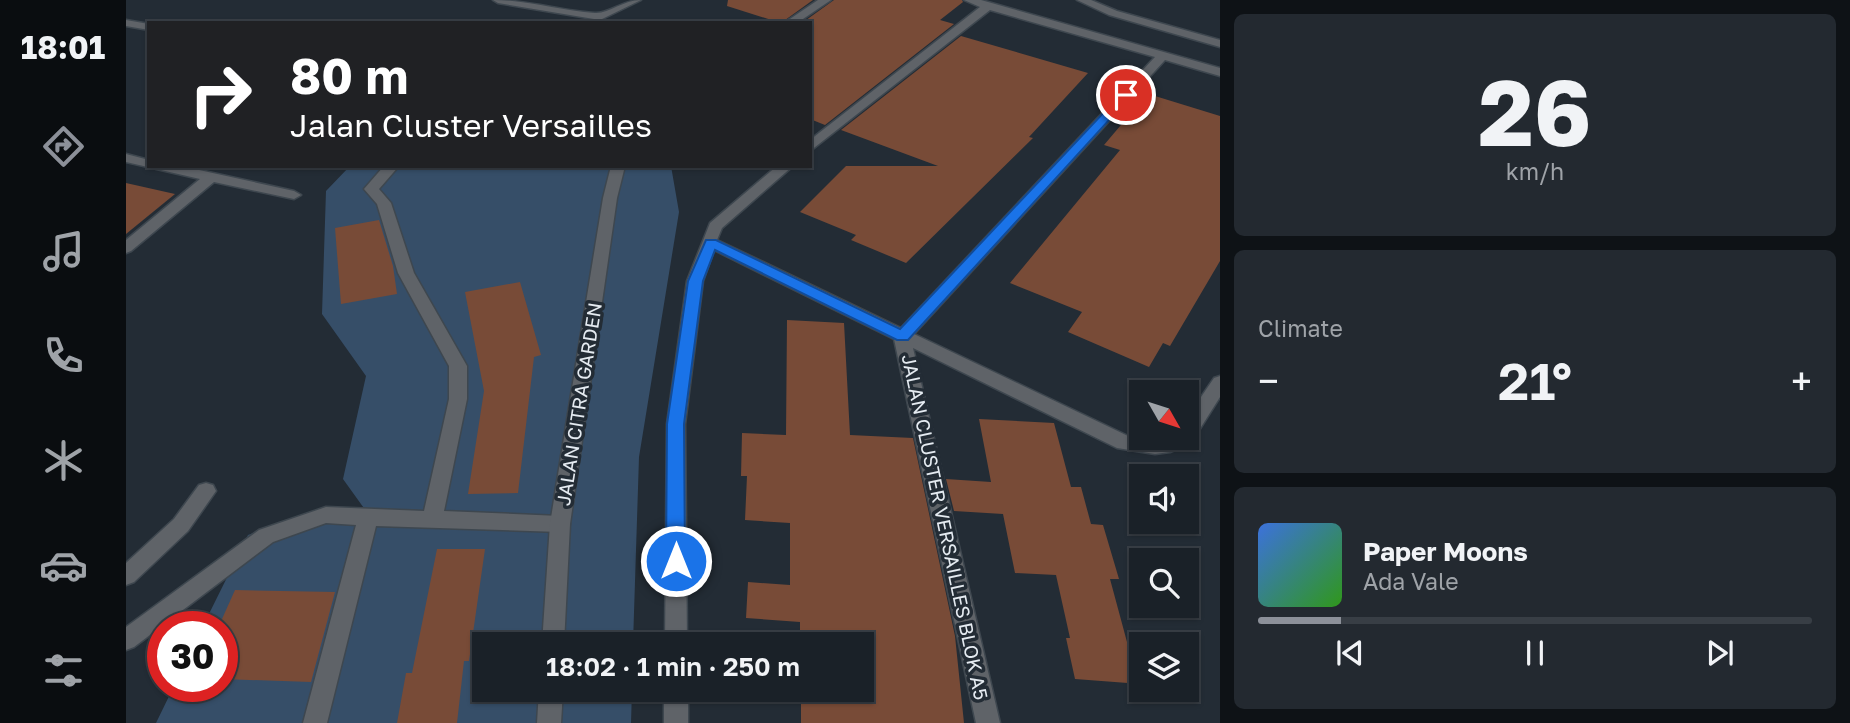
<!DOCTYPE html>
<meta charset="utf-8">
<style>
:root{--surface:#1a2128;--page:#232930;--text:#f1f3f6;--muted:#9fa3a8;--line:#383e45;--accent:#8c9099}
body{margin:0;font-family:"Golos Text",sans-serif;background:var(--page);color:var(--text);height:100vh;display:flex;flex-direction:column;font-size:26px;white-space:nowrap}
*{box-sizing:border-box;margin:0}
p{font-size:23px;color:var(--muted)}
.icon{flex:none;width:38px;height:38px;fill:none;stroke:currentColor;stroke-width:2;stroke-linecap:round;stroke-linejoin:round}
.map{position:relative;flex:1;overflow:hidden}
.sheet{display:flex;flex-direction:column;gap:14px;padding:14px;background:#0e1216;width:630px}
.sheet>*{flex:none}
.banner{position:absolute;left:21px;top:21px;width:665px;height:147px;border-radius:0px;box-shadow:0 2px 5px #0004,0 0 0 2px var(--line);background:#202124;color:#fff;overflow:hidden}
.needle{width:46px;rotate:129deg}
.controls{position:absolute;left:1003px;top:380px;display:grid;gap:14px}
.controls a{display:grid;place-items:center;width:70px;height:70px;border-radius:0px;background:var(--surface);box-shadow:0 2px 5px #0004,0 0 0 2px var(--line);font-size:35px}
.speed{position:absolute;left:21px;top:611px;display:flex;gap:14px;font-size:35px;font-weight:700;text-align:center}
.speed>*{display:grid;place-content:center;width:91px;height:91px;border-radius:50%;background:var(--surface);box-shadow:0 2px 5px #0004,0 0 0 2px var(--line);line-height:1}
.speed .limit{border:10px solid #d22;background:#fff;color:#111}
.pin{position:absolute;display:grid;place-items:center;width:60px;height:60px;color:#fff;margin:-30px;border:4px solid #fff;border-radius:50%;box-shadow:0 2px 7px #0007}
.me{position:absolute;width:77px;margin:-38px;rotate:0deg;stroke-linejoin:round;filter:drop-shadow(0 0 5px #0008)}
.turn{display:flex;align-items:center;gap:24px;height:147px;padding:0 28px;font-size:32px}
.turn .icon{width:91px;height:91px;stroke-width:2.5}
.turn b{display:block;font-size:49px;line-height:60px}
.big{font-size:52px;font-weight:600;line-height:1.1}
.sheet .widget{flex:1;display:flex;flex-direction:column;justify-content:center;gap:10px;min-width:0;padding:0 24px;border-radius:10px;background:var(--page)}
.sheet .dial{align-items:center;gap:0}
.dial b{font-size:91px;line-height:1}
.song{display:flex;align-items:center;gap:21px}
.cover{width:84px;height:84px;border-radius:10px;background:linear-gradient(135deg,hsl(220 70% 55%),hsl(110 70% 35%))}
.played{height:7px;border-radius:4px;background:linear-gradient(90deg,var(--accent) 15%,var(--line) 15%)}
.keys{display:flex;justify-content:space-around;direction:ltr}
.heat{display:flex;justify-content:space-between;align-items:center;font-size:38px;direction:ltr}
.trip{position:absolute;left:346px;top:632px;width:402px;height:70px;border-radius:0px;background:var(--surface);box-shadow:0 2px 5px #0004,0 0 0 2px var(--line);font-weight:600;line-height:70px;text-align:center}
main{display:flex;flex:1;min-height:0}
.dock{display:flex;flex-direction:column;width:126px;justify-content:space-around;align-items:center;background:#0a0d10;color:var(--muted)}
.dock .icon{width:49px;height:49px}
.dock .active{color:var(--accent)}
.dock b{font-size:32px;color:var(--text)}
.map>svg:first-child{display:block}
</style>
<main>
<nav class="dock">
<b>18:01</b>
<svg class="icon active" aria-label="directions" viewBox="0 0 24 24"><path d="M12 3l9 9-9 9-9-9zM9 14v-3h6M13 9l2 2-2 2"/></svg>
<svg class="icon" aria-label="music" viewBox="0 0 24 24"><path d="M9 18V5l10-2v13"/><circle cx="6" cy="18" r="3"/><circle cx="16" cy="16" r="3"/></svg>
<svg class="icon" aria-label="phone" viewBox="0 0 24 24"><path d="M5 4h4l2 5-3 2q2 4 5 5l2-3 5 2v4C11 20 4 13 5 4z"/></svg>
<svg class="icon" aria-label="climate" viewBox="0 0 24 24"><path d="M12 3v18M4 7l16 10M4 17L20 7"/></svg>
<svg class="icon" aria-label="car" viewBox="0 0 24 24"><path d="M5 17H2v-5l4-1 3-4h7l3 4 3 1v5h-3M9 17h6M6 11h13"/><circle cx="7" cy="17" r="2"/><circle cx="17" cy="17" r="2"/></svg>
<svg class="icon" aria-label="filters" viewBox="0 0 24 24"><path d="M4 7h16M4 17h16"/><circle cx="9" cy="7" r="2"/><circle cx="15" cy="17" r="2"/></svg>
</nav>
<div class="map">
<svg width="1094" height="723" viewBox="0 0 1094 723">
<rect width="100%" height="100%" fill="#232c35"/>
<polygon fill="#364e68" points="224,166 545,166 553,212 513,457 507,644 359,644 359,690 506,690 505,723 30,723 48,686 96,686 96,626 77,626 122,535 195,508 245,518 217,479 240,376 196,314 200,191"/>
<g fill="#784b37">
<polygon points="602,0 687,0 655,23 601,6"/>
<polygon points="708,0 836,0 837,2 814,20 828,24 699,125 684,119 684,23 676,23"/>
<polygon points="835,36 962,73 903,137 907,138 780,263 725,240 730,235 674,212 720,166 812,166 715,130"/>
<polygon points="1016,92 1094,116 1094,261 1044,346 1037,343 1023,367 942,332 956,312 884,283 994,150 978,145 1000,119 995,118"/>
<polygon points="0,183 49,194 0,234"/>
<polygon points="253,220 267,266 271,294 215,304 209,228"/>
<polygon points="394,282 415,355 408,357 392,493 342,494 358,391 339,292"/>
<polygon points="661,320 718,323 724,435 787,438 829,636 838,723 675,723 675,690 737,690 737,644 674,644 674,622 620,618 622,582 664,585 664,523 619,520 621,476 615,476 616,433 660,435"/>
<polygon points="853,419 928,423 945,487 955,487 965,524 977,525 993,579 984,579 1001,642 1015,643 1015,684 949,679 940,638 944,638 930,575 889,573 877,514 828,511 820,479 865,482"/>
<polygon points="311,549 359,549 343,661 338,661 331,723 271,723 280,673 286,673"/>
<polygon points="109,590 209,592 185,682 96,679 96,619"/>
</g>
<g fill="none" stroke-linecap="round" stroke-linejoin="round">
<defs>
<polygon id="service" points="258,166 273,166 253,189 265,203 288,273 341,366 341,399 318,511 434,516 441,518 444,524 441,530 434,532 250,526 201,723 177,723 230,525 200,523 147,542 8,647 0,650 0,627 133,530 200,507 298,511 323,399 323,366 272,273 251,204 238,189"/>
<g id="minor">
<path d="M 367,0 C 402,0 435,11 469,13 C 482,14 497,0 515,0 L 474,20 L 372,3 Z"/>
<polygon points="692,0 705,0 671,23 658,23"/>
<polygon points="838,0 855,0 1094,68 1094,76 1039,60 788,334 1002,436 1029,440 1060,438 1060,419 1088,378 1094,376 1094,397 1065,443 1044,452 1029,454 991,448 787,348 874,723 850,723 768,339 588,250 577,281 559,424 561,644 539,644 541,424 561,281 584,223 651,166 667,166 596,228 591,240 775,328 1029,57 864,10 684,151 684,140 854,7"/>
<polygon points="0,20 23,24 23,30 0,26"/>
<polygon points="0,154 23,160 23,166 55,166 168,191 175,195 168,199 88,182 5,251 0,253 0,240 74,179 0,162"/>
<polygon points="485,166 499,166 491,198 444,524 438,644 416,644 424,524 477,198"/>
<polygon points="80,483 87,485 90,491 62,531 8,582 0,585 0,563 48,519 73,485"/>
<polygon points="413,690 437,690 435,723 411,723"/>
<rect x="538" y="690" width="24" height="33"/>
</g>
<polygon id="tertiary" points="951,0 965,0 991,11 1094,40 1094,47 983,15"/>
</defs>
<use href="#service" stroke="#3e474f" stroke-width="3"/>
<use href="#minor" stroke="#3e474f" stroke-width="3"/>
<use href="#tertiary" stroke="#3e474f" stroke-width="3"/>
<use href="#service" fill="#5f6368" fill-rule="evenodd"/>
<use href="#minor" fill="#5f6368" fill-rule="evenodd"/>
<use href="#tertiary" fill="#5f6368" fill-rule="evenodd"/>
</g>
<polygon fill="#1a73e8" stroke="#114b97" stroke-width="2" points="996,93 1006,95 782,340 771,340 589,250 577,281 558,424 559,561 556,567 550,570 543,567 540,561 541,424 562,281 580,240 590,240 774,329"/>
<g text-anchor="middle" stroke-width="7" stroke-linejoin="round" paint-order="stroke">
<g font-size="19" fill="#e5ebf1" stroke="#232c35">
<text transform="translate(453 404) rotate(-81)" y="7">JALAN CITRA GARDEN</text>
<text transform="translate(819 527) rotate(78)" y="7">JALAN CLUSTER VERSAILLES BLOK A5</text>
</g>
</g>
</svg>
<div class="controls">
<a><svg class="needle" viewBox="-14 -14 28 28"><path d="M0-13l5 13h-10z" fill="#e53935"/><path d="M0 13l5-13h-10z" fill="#9fa3a8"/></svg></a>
<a><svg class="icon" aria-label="sound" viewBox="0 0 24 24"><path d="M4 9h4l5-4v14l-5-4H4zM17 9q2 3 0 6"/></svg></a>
<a><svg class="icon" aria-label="search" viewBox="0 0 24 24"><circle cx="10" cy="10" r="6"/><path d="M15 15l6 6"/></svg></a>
<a><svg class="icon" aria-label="layers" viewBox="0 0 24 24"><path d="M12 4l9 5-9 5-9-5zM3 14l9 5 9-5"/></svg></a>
</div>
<div class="speed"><div class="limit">30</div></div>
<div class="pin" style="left:1000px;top:95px;background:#d93025"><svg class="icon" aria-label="arrive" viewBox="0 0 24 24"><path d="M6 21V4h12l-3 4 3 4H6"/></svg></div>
<svg class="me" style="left:550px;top:561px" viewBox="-20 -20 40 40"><circle r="17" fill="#1a73e8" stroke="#fff" stroke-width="3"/><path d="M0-11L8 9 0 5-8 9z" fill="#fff"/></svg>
<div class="trip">18:02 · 1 min · 250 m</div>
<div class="banner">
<div class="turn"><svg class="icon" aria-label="right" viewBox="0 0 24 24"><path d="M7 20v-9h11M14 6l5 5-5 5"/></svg><div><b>80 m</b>Jalan Cluster Versailles</div></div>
</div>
</div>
<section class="sheet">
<div class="widget dial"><b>26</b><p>km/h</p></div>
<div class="widget"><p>Climate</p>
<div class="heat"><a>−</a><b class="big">21°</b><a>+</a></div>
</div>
<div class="widget">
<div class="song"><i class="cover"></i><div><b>Paper Moons</b><p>Ada Vale</p></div></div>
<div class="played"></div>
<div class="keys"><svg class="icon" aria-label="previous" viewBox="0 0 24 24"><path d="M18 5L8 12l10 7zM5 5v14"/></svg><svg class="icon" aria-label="pause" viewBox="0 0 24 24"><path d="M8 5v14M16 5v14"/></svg><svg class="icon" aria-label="next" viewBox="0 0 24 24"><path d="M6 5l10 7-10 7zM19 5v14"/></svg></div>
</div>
</section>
</main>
